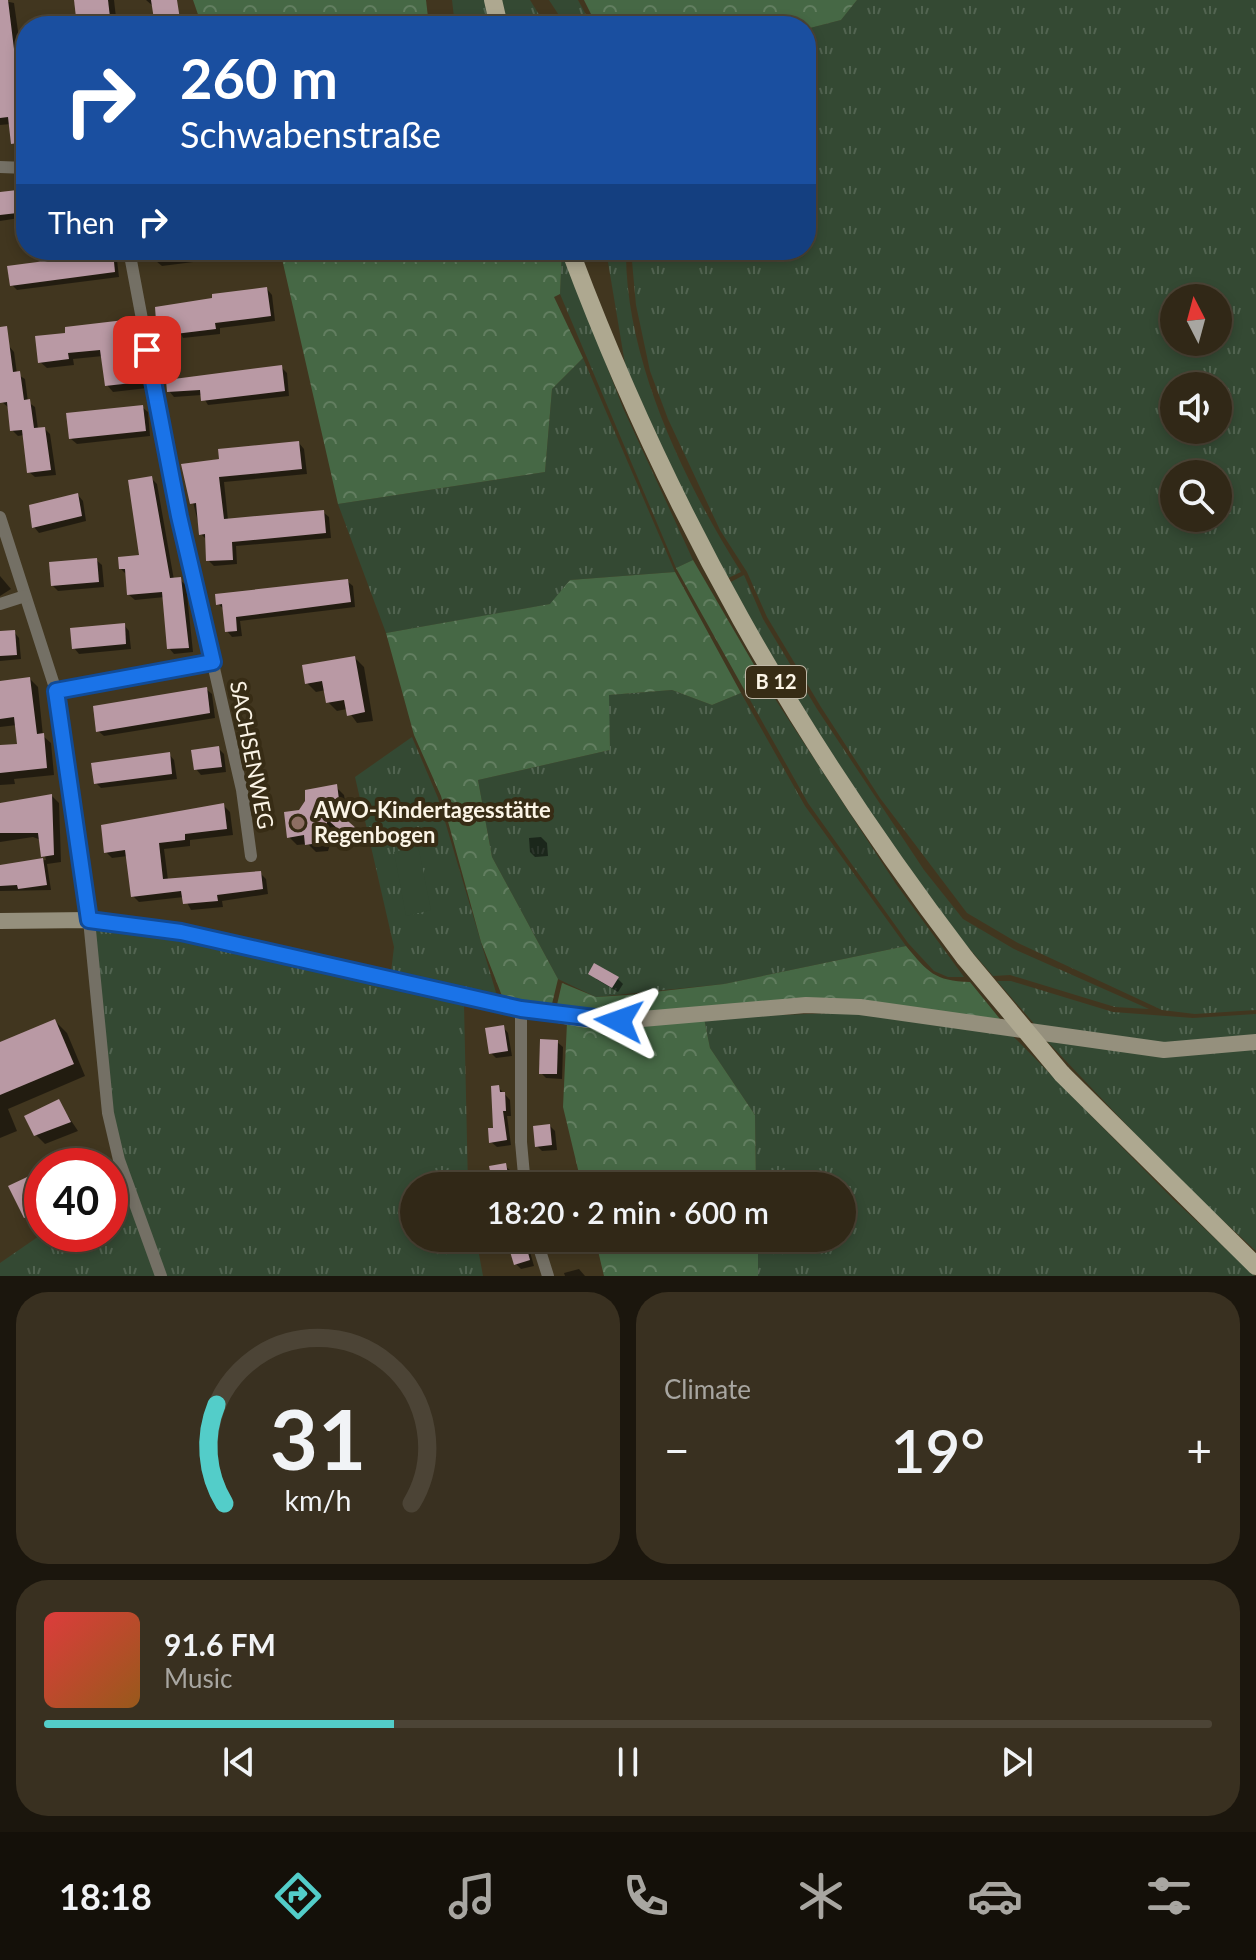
<!DOCTYPE html>
<meta charset="utf-8">
<style>
:root{--surface:#312817;--page:#393020;--text:#f1f3f6;--muted:#a8a6a1;--line:#4c4436;--accent:#53cdc9}
body{margin:0;font-family:Lato,sans-serif;background:var(--page);color:var(--text);height:100vh;display:flex;flex-direction:column;font-size:30px;white-space:nowrap}
*{box-sizing:border-box;margin:0}
p{font-size:26px;color:var(--muted)}
.icon{flex:none;width:44px;height:44px;fill:none;stroke:currentColor;stroke-width:2;stroke-linecap:round;stroke-linejoin:round}
.map{position:relative;height:1276px;overflow:hidden}
.details{display:flex;flex-direction:column;gap:16px;padding:16px;background:#1b160d;flex:1}
.details>*{flex:none}
.guide{position:absolute;left:16px;top:16px;width:800px;height:244px;border-radius:32px;box-shadow:0 4px 12px #0003,0 0 0 2px var(--line);background:#1a4fa0;color:#fff;overflow:hidden}
.needle{width:52px;rotate:354deg}
.tools{position:absolute;left:1160px;top:284px;display:grid;gap:16px}
.tools a{display:grid;place-items:center;width:72px;height:72px;border-radius:50%;background:var(--surface);box-shadow:0 4px 12px #0003,0 0 0 2px var(--line);font-size:40px}
.speed{position:absolute;left:24px;top:1148px;display:flex;gap:16px;font-size:40px;font-weight:700;text-align:center}
.speed>*{display:grid;place-content:center;width:104px;height:104px;border-radius:50%;background:var(--surface);box-shadow:0 4px 12px #0003,0 0 0 2px var(--line);line-height:1}
.speed .limit{border:12px solid #d22;background:#fff;color:#111}
.pin{position:absolute;display:grid;place-items:center;width:68px;height:68px;color:#fff;margin:-34px;border-radius:16px;box-shadow:0 4px 12px #0006}
.me{position:absolute;width:88px;margin:-44px;rotate:274deg;stroke-linejoin:round;filter:drop-shadow(0 0 6px #0008)}
.turn{display:flex;align-items:center;gap:28px;height:168px;padding:0 32px;font-size:36px}
.turn .icon{width:104px;height:104px;stroke-width:2.5}
.turn b{display:block;font-size:56px;line-height:68px}
.then{display:flex;align-items:center;height:76px;padding:0 32px;background:#0003;gap:16px;font-size:30px}
.big{font-size:60px;font-weight:600;line-height:1.1}
.details .tile{flex:1;display:flex;flex-direction:column;justify-content:center;gap:12px;min-width:0;padding:0 28px;border-radius:32px;background:var(--page)}
.details .dial{align-items:center;gap:0}
.dial svg{height:208px;overflow:visible;fill:none;stroke:var(--line);stroke-width:7;stroke-linecap:round;text-anchor:middle}
.dial text{fill:var(--text);stroke:none}
.song{display:flex;align-items:center;gap:24px}
.cover{width:96px;height:96px;border-radius:12px;background:linear-gradient(135deg,hsl(0 70% 55%),hsl(30 70% 35%))}
.played{height:8px;border-radius:4px;background:linear-gradient(90deg,var(--accent) 30%,var(--line) 30%)}
.keys{display:flex;justify-content:space-around;direction:ltr}
.heat{display:flex;justify-content:space-between;align-items:center;font-size:44px;direction:ltr}
.details .tiles{flex:1;display:grid;gap:16px;grid-template-columns:1fr 1fr}
.tile:last-child{grid-column:span 2}
.trip{position:absolute;left:400px;top:1172px;width:456px;height:80px;border-radius:40px;background:var(--surface);box-shadow:0 4px 12px #0003,0 0 0 2px var(--line);font-weight:600;line-height:80px;text-align:center}
.dock{display:flex;height:128px;justify-content:space-around;align-items:center;background:#141009;color:var(--muted)}
.dock .icon{width:56px;height:56px}
.dock .active{color:var(--accent)}
.dock b{font-size:36px;color:var(--text)}
.map>svg:first-child{display:block}
</style>
<div class="map">
<svg width="1256" height="1276" viewBox="0 0 1256 1276">
<defs>
<pattern id="grass-tufts" width="24" height="20" patternUnits="userSpaceOnUse" patternTransform="scale(2)"><rect width="24" height="20" fill="#344933"/><path d="M3 7l-1-3M5 7V3M7 7l1-3M15 17l-1-3M17 17v-4M19 17l1-3" fill="none" stroke="#526451"/></pattern>
<pattern id="forest-crowns" width="20" height="18" patternUnits="userSpaceOnUse" patternTransform="scale(2)"><rect width="20" height="18" fill="#466845"/><path d="M2 6a3 3 0 1 1 6 0M12 15a3 3 0 1 1 6 0" fill="none" stroke="#627e60"/></pattern>
</defs>
<rect width="100%" height="100%" fill="#41361f"/>
<g fill="url(#grass-tufts)" fill-rule="evenodd">
<polygon points="452,0 485,0 491,26 455,26"/>
<polygon points="498,0 530,0 546,26 505,26"/>
<polygon points="549,0 578,0 592,26 566,26"/>
<path d="M 857,0 L 1256,0 L 1256,1010 L 1195,1014 L 1162,1010 L 1018,943 L 967,913 L 880,798 L 821,707 L 767,617 L 747,572 L 720,530 L 668,419 L 650,371 L 636,305 L 631,250 L 806,250 L 806,29 L 841,20 ZM 1174,298 L 1218,298 L 1218,342 L 1174,342 ZM 1174,386 L 1218,386 L 1218,430 L 1174,430 ZM 1174,474 L 1218,474 L 1218,518 L 1174,518 Z"/>
<polygon points="562,250 623,408 693,560 676,568 560,294"/>
<path d="M 606,250 L 626,250 C 625,359 684,482 741,572 L 724,580 L 677,489 L 625,364 Z"/>
<polygon points="583,358 675,572 570,580 551,604 386,633 338,504 545,472 552,389"/>
<path d="M 744,575 L 763,619 L 817,709 L 924,870 L 963,919 L 1014,949 L 1149,1009 L 1115,1007 L 1010,975 L 993,976 C 887,858 809,719 727,584 Z"/>
<polygon points="764,682 896,884 964,977 948,977 934,971 908,943 808,803 745,691"/>
<polygon points="672,690 712,705 741,693 805,806 906,946 724,984 596,997 558,979 492,857 478,780 610,750 608,695"/>
<polygon points="412,737 438,798 497,996 391,972 394,947 355,777"/>
<polygon points="92,926 180,939 464,1005 468,1186 414,1186 414,1238 476,1238 483,1276 165,1276 124,1159 113,1112"/>
<polygon points="997,981 1011,981 1113,1012 1193,1018 1256,1014 1256,1036 1163,1045 1037,1027"/>
<polygon points="860,1012 1011,1034 1173,1199 1255,1276 758,1276 758,1238 842,1238 842,1186 756,1186 755,1115 710,1048 704,1018"/>
<polygon points="1045,1039 1256,1049 1256,1251 1181,1182"/>
<polygon points="124,1187 157,1276 0,1276 0,1263 42,1234 110,1234 110,1194"/>
</g>
<g fill="url(#forest-crowns)">
<polygon points="193,0 426,0 429,26 202,26"/>
<polygon points="584,0 857,0 841,20 806,29 806,26 597,26"/>
<polygon points="280,250 562,250 560,294 554,297 583,358 552,389 545,472 338,504"/>
<polygon points="693,560 764,682 745,691 676,568"/>
<polygon points="675,572 741,693 712,705 672,690 609,695 610,750 478,780 492,857 558,979 551,1008 502,996 481,942 441,796 414,735 386,633 550,604 570,580"/>
<path d="M 906,946 C 928,972 934,981 970,982 L 1004,1024 L 861,1000 L 620,1016 L 556,1009 L 562,983 L 596,997 L 627,995 L 724,984 Z"/>
<polygon points="704,1018 710,1048 755,1115 756,1186 582,1186 563,1107 567,1023"/>
<polygon points="595,1238 758,1238 758,1276 604,1276"/>
</g>
<polygon fill="#344933" points="418,846 431,910 406,916 394,852"/>
<g fill="#0007">
<polygon points="0,0 14,3 26,87 26,149 20,150 13,143 11,124 0,125"/>
<polygon points="75,0 114,0 117,26 79,26"/>
<polygon points="146,0 172,0 185,26 157,26 154,7"/>
<polygon points="26,191 26,217 0,221 0,194"/>
<polygon points="155,250 255,250 256,254 162,266 156,261"/>
<polygon points="112,255 117,260 119,277 17,290 12,285"/>
<polygon points="267,289 272,295 275,321 220,328 220,334 183,338 176,324 164,325 158,320"/>
<polygon points="132,322 139,328 147,388 113,392 107,385 103,356 73,359 74,365 47,368 40,362"/>
<polygon points="9,346 14,352 17,374 25,379 28,402 35,407 38,429 45,429 50,434 56,475 35,477 29,472 24,435 18,436 12,430 9,408 2,402 0,347"/>
<polygon points="281,367 287,373 289,396 208,405 202,395 174,397 169,391"/>
<polygon points="142,407 148,412 150,436 77,444 71,439"/>
<polygon points="299,443 304,449 307,474 224,482 228,520 323,512 329,517 331,538 236,546 237,564 214,566 208,560 207,540 201,534 184,466"/>
<polygon points="152,479 157,484 174,580 180,580 186,585 193,652 174,654 169,648 165,597 135,600 129,595 127,575 121,569 141,557"/>
<polygon points="78,495 83,501 86,521 39,533 34,527"/>
<polygon points="96,560 102,565 104,587 58,591 53,586"/>
<polygon points="0,576 11,589 0,596"/>
<polygon points="347,581 353,586 355,607 240,621 242,636 232,637 227,631 224,609 218,604"/>
<polygon points="124,625 129,631 131,649 79,654 74,648"/>
<polygon points="14,632 19,638 21,659 0,661 0,634"/>
<polygon points="355,658 364,667 373,721 357,723 347,709 337,711 328,702 326,690 316,692 307,683"/>
<polygon points="30,679 38,687 43,736 51,743 54,775 14,779 15,784 0,785 0,747 19,745 17,725 0,727 0,683"/>
<polygon points="206,689 212,694 215,718 104,736 98,731"/>
<polygon points="218,748 224,754 226,772 201,775 196,769"/>
<polygon points="169,754 174,760 177,779 101,788 96,783"/>
<polygon points="336,787 344,795 349,824 364,838 358,845 336,826 328,851 316,852 308,844 297,845 289,837 300,812"/>
<polygon points="52,796 59,803 61,862 47,864 51,890 0,891 0,866 46,860 41,840 33,837 0,842 0,804"/>
<polygon points="224,806 230,812 233,835 190,840 190,846 164,849 168,880 260,873 266,879 268,894 222,901 223,907 191,910 184,897 139,902 133,896 128,856 112,858 106,852"/>
<polygon points="541,837 547,843 548,856 535,857 530,852 529,838"/>
<polygon points="617,978 623,984 618,992 596,979"/>
<polygon points="55,1021 67,1033 85,1076 8,1109 17,1131 0,1138 0,1044"/>
<polygon points="503,1027 508,1033 512,1056 496,1058 491,1053"/>
<polygon points="557,1042 563,1047 562,1079 546,1078 541,1073"/>
<polygon points="498,1087 510,1100 511,1116 507,1116 511,1145 497,1147 491,1142"/>
<polygon points="58,1101 78,1131 45,1144 36,1135"/>
<polygon points="550,1126 555,1131 557,1150 542,1151 537,1146"/>
<polygon points="505,1166 511,1171 513,1186 495,1186"/>
<polygon points="42,1171 42,1222 35,1226 26,1217"/>
<polygon points="555,1175 561,1186 541,1186 540,1178"/>
<polygon points="508,1238 526,1238 534,1266 521,1269 516,1264"/>
<polygon points="560,1238 581,1238 582,1246 567,1249"/>
<polygon points="579,1269 585,1276 565,1276 564,1273"/>
</g>
<g fill="#b999a4">
<polygon points="0,0 8,0 20,98 24,97 26,142 11,144 8,117 0,118"/>
<polygon points="74,0 108,0 111,26 77,26"/>
<polygon points="151,0 177,0 181,26 155,26"/>
<polygon points="26,189 26,212 0,215 0,192"/>
<polygon points="153,250 189,250 190,257 154,262"/>
<polygon points="113,252 115,272 10,286 7,266"/>
<polygon points="267,287 271,316 215,323 216,329 175,334 173,319 156,321 155,307 212,298 212,294"/>
<polygon points="133,319 141,382 105,386 100,350 68,353 69,359 38,363 35,336 65,333 65,327"/>
<polygon points="7,326 13,372 20,371 24,400 30,399 34,428 45,427 51,470 27,473 22,430 10,431 7,402 0,403 0,327"/>
<polygon points="282,365 285,391 201,401 200,390 167,392 166,380"/>
<polygon points="143,405 146,431 69,439 66,413"/>
<polygon points="299,441 302,469 219,477 224,519 324,510 326,533 232,542 233,560 206,561 205,534 199,535 196,503 190,504 181,464 219,459 218,449"/>
<polygon points="152,476 170,578 181,577 189,648 167,649 162,592 127,595 125,569 119,569 118,557 139,555 128,480"/>
<polygon points="78,493 82,516 32,528 29,505"/>
<polygon points="97,558 99,582 51,586 49,562"/>
<polygon points="348,579 351,602 236,617 237,631 225,632 222,604 216,605 215,594"/>
<polygon points="125,623 126,644 72,649 70,628"/>
<polygon points="15,630 17,655 0,656 0,631"/>
<polygon points="355,656 365,712 347,716 344,700 326,703 322,681 305,684 302,665"/>
<polygon points="30,677 37,734 44,733 47,768 0,773 0,745 17,744 14,717 0,719 0,681"/>
<polygon points="207,687 210,713 96,732 93,706"/>
<polygon points="219,746 222,767 194,770 191,750"/>
<polygon points="170,752 172,774 94,784 91,763"/>
<polygon points="337,784 341,815 357,829 348,838 328,820 319,843 305,845 304,835 287,838 284,812 299,810 305,801 305,790"/>
<polygon points="52,794 54,855 41,857 38,833 0,833 0,803"/>
<polygon points="224,803 227,829 185,834 185,840 159,843 163,879 261,871 263,889 217,895 218,901 183,904 181,891 131,897 125,850 104,853 101,825"/>
<polygon points="43,858 47,885 18,889 17,885 0,886 0,865"/>
<polygon points="594,963 619,977 612,988 588,974"/>
<polygon points="55,1019 74,1064 0,1095 0,1042"/>
<polygon points="504,1025 508,1051 489,1054 485,1028"/>
<polygon points="540,1039 558,1040 557,1074 539,1074"/>
<polygon points="499,1085 500,1092 505,1092 506,1111 503,1111 507,1140 489,1143 488,1128 493,1128 491,1086"/>
<polygon points="59,1099 71,1122 34,1136 24,1116"/>
<polygon points="550,1124 552,1145 535,1147 533,1126"/>
<polygon points="83,1147 93,1166 45,1166"/>
<polygon points="506,1163 510,1186 493,1186 489,1166"/>
<polygon points="42,1170 42,1210 24,1218 8,1186"/>
<polygon points="506,1238 524,1238 530,1260 514,1265"/>
</g>
<g fill="none" stroke-linecap="round" stroke-linejoin="round">
<g stroke="#747065" stroke-width="12">
<polyline points="0,167 26,168"/>
<polyline points="129,250 179,516 242,790 251,856"/>
<polyline points="0,517 56,691 89,920 108,1113 119,1160 161,1276"/>
<polyline points="0,604 25,596"/>
<polyline points="56,691 213,662"/>
<polyline points="521,1009 521,1142 525,1186"/>
<polyline points="536,1238 548,1276"/>
</g>
<polyline stroke="#95907d" stroke-width="16" points="0,921 89,920 181,932 500,1005 588,1020 619,1021 806,1005 860,1007 1164,1050 1256,1042"/>
<g stroke="#aea890" stroke-width="18">
<polyline points="493,0 499,26"/>
<path d="M 570,250 C 668,512 796,736 965,958"/>
<polyline points="1062,1074 1256,1266"/>
</g>
<polyline stroke="#aea890" stroke-width="18" points="965,958 1062,1074"/>
</g>
<g fill="none" stroke-linecap="round" stroke-linejoin="round">
<defs>
<polyline id="route" points="147,350 179,516 213,662 56,691 89,920 181,932 521,1009 619,1021"/>
</defs>
<use href="#route" stroke="#114b97" stroke-width="20"/>
<use href="#route" stroke="#1a73e8" stroke-width="14"/>
</g>
<circle fill="#8d6e63" stroke="#372c15" stroke-width="3" cx="298" cy="823" r="8"/>
<g text-anchor="middle" stroke-width="8" stroke-linejoin="round" paint-order="stroke">
<rect fill="#372c15" stroke="#c0b8a7" stroke-width="2" x="746" y="666" width="60" height="32" rx="6"/>
<g font-size="20" font-weight="bold" fill="#fbf4e6">
<text x="776" y="689">B 12</text>
</g>
<g font-size="22" fill="#fbf4e6" stroke="#372c15">
<text transform="translate(252 755) rotate(79)" y="8">SACHSENWEG</text>
</g>
<g font-size="22" font-weight="bold" fill="#fbf4e6" stroke="#372c15" text-anchor="start">
<text x="314" y="818">AWO-Kindertagesstätte<tspan x="314" dy="25">Regenbogen</tspan></text>
</g>
</g>
</svg>
<div class="tools">
<a><svg class="needle" viewBox="-14 -14 28 28"><path d="M0-13l5 13h-10z" fill="#e53935"/><path d="M0 13l5-13h-10z" fill="#a8a6a1"/></svg></a>
<a><svg class="icon" aria-label="sound" viewBox="0 0 24 24"><path d="M4 9h4l5-4v14l-5-4H4zM17 9q2 3 0 6"/></svg></a>
<a><svg class="icon" aria-label="search" viewBox="0 0 24 24"><circle cx="10" cy="10" r="6"/><path d="M15 15l6 6"/></svg></a>
</div>
<div class="speed"><div class="limit">40</div></div>
<div class="pin" style="left:147px;top:350px;background:#d93025"><svg class="icon" aria-label="arrive" viewBox="0 0 24 24"><path d="M6 21V4h12l-3 4 3 4H6"/></svg></div>
<svg class="me" style="left:619px;top:1021px" viewBox="-20 -20 40 40"><path d="M0-17L14 15 0 8-14 15z" fill="#1a73e8" stroke="#fff" stroke-width="4"/></svg>
<div class="trip">18:20 · 2 min · 600 m</div>
<div class="guide">
<div class="turn"><svg class="icon" aria-label="right" viewBox="0 0 24 24"><path d="M7 20v-9h11M14 6l5 5-5 5"/></svg><div><b>260 m</b>Schwabenstraße</div></div>
<div class="then">Then<svg class="icon" aria-label="right" viewBox="0 0 24 24"><path d="M7 20v-9h11M14 6l5 5-5 5"/></svg></div>
</div>
</div>
<section class="details">
<div class="tiles">
<div class="tile dial"><svg viewBox="0 0 100 80">
<path d="M14 69A42 42 0 1 1 86 69"/>
<path d="M14 69A42 42 0 0 1 11 31" stroke="#53cdc9"/>
<text x="50" y="56" font-size="32" font-weight="700">31</text>
<text x="50" y="72" font-size="11">km/h</text>
</svg></div>
<div class="tile"><p>Climate</p>
<div class="heat"><a>−</a><b class="big">19°</b><a>+</a></div>
</div>
<div class="tile">
<div class="song"><i class="cover"></i><div><b>91.6 FM</b><p>Music</p></div></div>
<div class="played"></div>
<div class="keys"><svg class="icon" aria-label="previous" viewBox="0 0 24 24"><path d="M18 5L8 12l10 7zM5 5v14"/></svg><svg class="icon" aria-label="pause" viewBox="0 0 24 24"><path d="M8 5v14M16 5v14"/></svg><svg class="icon" aria-label="next" viewBox="0 0 24 24"><path d="M6 5l10 7-10 7zM19 5v14"/></svg></div>
</div>
</div>
</section>
<nav class="dock">
<b>18:18</b>
<svg class="icon active" aria-label="directions" viewBox="0 0 24 24"><path d="M12 3l9 9-9 9-9-9zM9 14v-3h6M13 9l2 2-2 2"/></svg>
<svg class="icon" aria-label="music" viewBox="0 0 24 24"><path d="M9 18V5l10-2v13"/><circle cx="6" cy="18" r="3"/><circle cx="16" cy="16" r="3"/></svg>
<svg class="icon" aria-label="phone" viewBox="0 0 24 24"><path d="M5 4h4l2 5-3 2q2 4 5 5l2-3 5 2v4C11 20 4 13 5 4z"/></svg>
<svg class="icon" aria-label="climate" viewBox="0 0 24 24"><path d="M12 3v18M4 7l16 10M4 17L20 7"/></svg>
<svg class="icon" aria-label="car" viewBox="0 0 24 24"><path d="M5 17H2v-5l4-1 3-4h7l3 4 3 1v5h-3M9 17h6M6 11h13"/><circle cx="7" cy="17" r="2"/><circle cx="17" cy="17" r="2"/></svg>
<svg class="icon" aria-label="filters" viewBox="0 0 24 24"><path d="M4 7h16M4 17h16"/><circle cx="9" cy="7" r="2"/><circle cx="15" cy="17" r="2"/></svg>
</nav>
